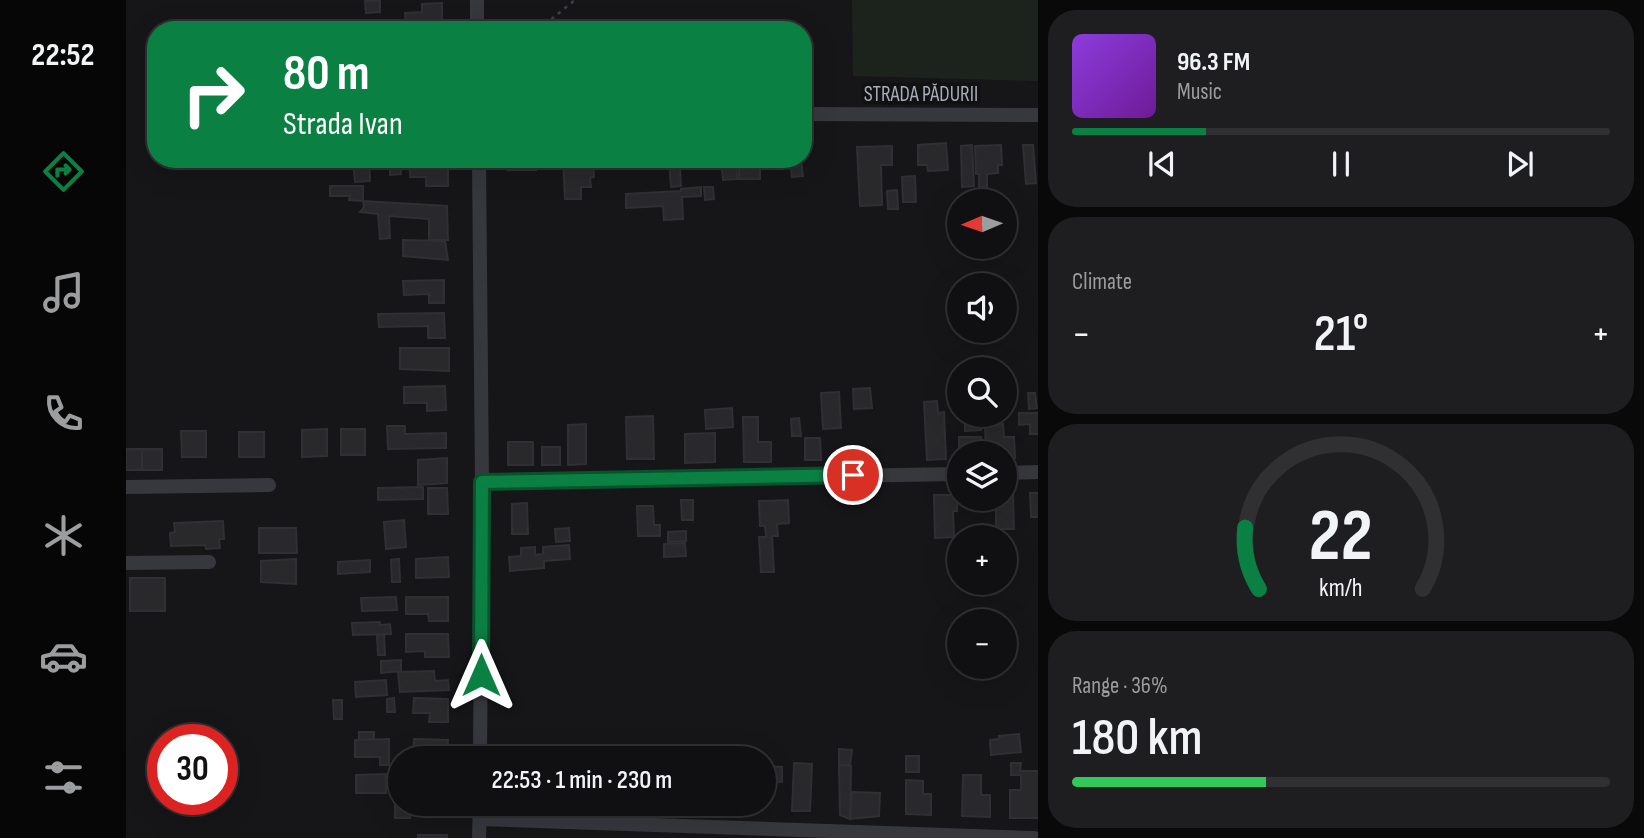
<!DOCTYPE html>
<meta charset="utf-8">
<style>
:root{--surface:#101012;--page:#1e1e20;--text:#f1f3f6;--muted:#9c9d9f;--line:#303032;--accent:#0b8043}
body{margin:0;font-family:"Sofia Sans Condensed",sans-serif;background:var(--page);color:var(--text);height:100vh;display:flex;flex-direction:column;font-size:26px;white-space:nowrap}
*{box-sizing:border-box;margin:0}
p{font-size:23px;color:var(--muted)}
.icon{flex:none;width:38px;height:38px;fill:none;stroke:currentColor;stroke-width:2;stroke-linecap:round;stroke-linejoin:round}
.map{position:relative;flex:1;overflow:hidden}
.details{display:flex;flex-direction:column;gap:10px;padding:10px;background:#09090a;width:606px}
.details>*{flex:none}
.hud{position:absolute;left:21px;top:21px;width:665px;height:147px;border-radius:28px;box-shadow:0 7px 28px #0002,0 0 0 2px var(--line);background:#0b8043;color:#fff;overflow:hidden}
.needle{width:46px;rotate:268deg}
.controls{position:absolute;left:821px;top:189px;display:grid;gap:14px}
.controls a{display:grid;place-items:center;width:70px;height:70px;border-radius:50%;background:var(--surface);box-shadow:0 7px 28px #0002,0 0 0 2px var(--line);font-size:35px}
.speed{position:absolute;left:21px;top:724px;display:flex;gap:14px;font-size:35px;font-weight:700;text-align:center}
.speed>*{display:grid;place-content:center;width:91px;height:91px;border-radius:50%;background:var(--surface);box-shadow:0 7px 28px #0002,0 0 0 2px var(--line);line-height:1}
.speed .limit{border:10px solid #d22;background:#fff;color:#111}
.pin{position:absolute;display:grid;place-items:center;width:60px;height:60px;color:#fff;margin:-30px;border:4px solid #fff;border-radius:50%;box-shadow:0 2px 7px #0007}
.me{position:absolute;width:77px;margin:-38px;rotate:0deg;stroke-linejoin:round;filter:drop-shadow(0 0 5px #0008)}
.turn{display:flex;align-items:center;gap:24px;height:147px;padding:0 21px;font-size:32px}
.turn .icon{width:91px;height:91px;stroke-width:2.5}
.turn b{display:block;font-size:49px;line-height:60px}
.big{font-size:52px;font-weight:600;line-height:1.1}
.details .widget{flex:1;display:flex;flex-direction:column;justify-content:center;gap:10px;min-width:0;padding:0 24px;border-radius:28px;background:var(--page)}
.details .dial{align-items:center;gap:0}
.dial svg{height:182px;overflow:visible;fill:none;stroke:var(--line);stroke-width:7;stroke-linecap:round;text-anchor:middle}
.dial text{fill:var(--text);stroke:none}
.song{display:flex;align-items:center;gap:21px}
.cover{width:84px;height:84px;border-radius:10px;background:linear-gradient(135deg,hsl(270 70% 55%),hsl(280 70% 35%))}
.played{height:7px;border-radius:4px;background:linear-gradient(90deg,var(--accent) 25%,var(--line) 25%)}
.keys{display:flex;justify-content:space-around;direction:ltr}
.heat{display:flex;justify-content:space-between;align-items:center;font-size:38px;direction:ltr}
.charge{height:10px;border-radius:5px;background:linear-gradient(90deg,#34c759 36%,var(--line) 0)}
.trip{position:absolute;left:262px;top:746px;width:388px;height:70px;border-radius:35px;background:var(--surface);box-shadow:0 7px 28px #0002,0 0 0 2px var(--line);font-weight:600;line-height:70px;text-align:center}
main{display:flex;flex:1;min-height:0}
.dock{display:flex;flex-direction:column;width:126px;justify-content:space-around;align-items:center;background:#060607;color:var(--muted)}
.dock .icon{width:49px;height:49px}
.dock .on{color:var(--accent)}
.dock b{font-size:32px;color:var(--text)}
.map>svg:first-child{display:block}
</style>
<main>
<nav class="dock">
<b>22:52</b>
<svg class="icon on" aria-label="directions" viewBox="0 0 24 24"><path d="M12 3l9 9-9 9-9-9zM9 14v-3h6M13 9l2 2-2 2"/></svg>
<svg class="icon" aria-label="music" viewBox="0 0 24 24"><path d="M9 18V5l10-2v13"/><circle cx="6" cy="18" r="3"/><circle cx="16" cy="16" r="3"/></svg>
<svg class="icon" aria-label="phone" viewBox="0 0 24 24"><path d="M5 4h4l2 5-3 2q2 4 5 5l2-3 5 2v4C11 20 4 13 5 4z"/></svg>
<svg class="icon" aria-label="climate" viewBox="0 0 24 24"><path d="M12 3v18M4 7l16 10M4 17L20 7"/></svg>
<svg class="icon" aria-label="car" viewBox="0 0 24 24"><path d="M5 17H2v-5l4-1 3-4h7l3 4 3 1v5h-3M9 17h6M6 11h13"/><circle cx="7" cy="17" r="2"/><circle cx="17" cy="17" r="2"/></svg>
<svg class="icon" aria-label="filters" viewBox="0 0 24 24"><path d="M4 7h16M4 17h16"/><circle cx="9" cy="7" r="2"/><circle cx="15" cy="17" r="2"/></svg>
</nav>
<div class="map">
<svg width="913" height="838" viewBox="0 0 913 838">
<rect width="100%" height="100%" fill="#161618"/>
<polygon fill="#1c231d" points="726,0 912,0 912,81 727,76"/>
<g fill="#29292c" stroke="#303034" stroke-width="2">
<polygon points="254,0 254,12 240,13 239,1"/>
<polygon points="316,3 316,27 280,27 279,13 296,12 296,4"/>
<polygon points="820,143 822,170 802,171 801,165 792,165 792,145"/>
<polygon points="846,145 848,186 836,187 835,146"/>
<polygon points="875,145 876,165 872,165 872,173 861,174 861,187 853,187 853,174 850,174 849,146"/>
<polygon points="897,145 907,145 910,183 900,184"/>
<polygon points="766,146 766,165 755,165 756,205 734,206 731,147"/>
<polygon points="227,159 243,159 244,181 229,182"/>
<polygon points="264,159 274,159 275,174 264,175"/>
<polygon points="284,159 322,159 322,186 300,186 300,177 284,177"/>
<polygon points="381,159 410,161 410,170 381,170"/>
<polygon points="437,159 467,159 468,177 464,178 465,187 455,187 455,199 439,199"/>
<polygon points="497,159 528,159 528,167 497,168"/>
<polygon points="543,159 587,159 587,167 554,169 555,186 545,187"/>
<polygon points="595,159 610,159 611,179 597,180"/>
<polygon points="613,159 639,159 639,166 634,166 634,179 613,179"/>
<polygon points="664,159 675,159 677,176 666,177"/>
<polygon points="789,176 790,202 777,202 776,177"/>
<polygon points="204,186 237,186 237,201 223,200 224,196 204,196"/>
<polygon points="575,187 575,196 556,197 557,219 538,220 537,206 500,208 500,194 555,191 555,189"/>
<polygon points="578,187 587,187 588,199 579,200"/>
<polygon points="771,190 772,209 762,209 761,191"/>
<polygon points="237,201 321,206 322,240 303,240 303,219 263,216 264,238 254,239 252,214 234,212 238,207"/>
<polygon points="277,240 319,241 322,260 277,256"/>
<polygon points="318,280 318,303 303,303 303,294 278,295 277,281"/>
<polygon points="318,313 319,338 302,338 302,326 253,327 252,314"/>
<polygon points="274,348 323,348 323,371 274,369"/>
<polygon points="319,386 320,410 301,411 301,403 278,403 278,387"/>
<polygon points="744,388 746,408 728,409 727,389"/>
<polygon points="713,392 715,428 697,429 695,393"/>
<polygon points="902,393 909,393 911,408 903,409"/>
<polygon points="811,401 812,413 818,412 820,459 801,460 798,402"/>
<polygon points="606,408 607,427 580,429 579,410"/>
<polygon points="893,413 913,413 913,434 904,434 904,424 893,425"/>
<polygon points="527,416 528,459 501,459 500,417"/>
<polygon points="617,417 632,417 632,442 645,442 645,462 618,462"/>
<polygon points="673,418 675,436 666,436 665,419"/>
<polygon points="855,420 855,430 839,431 839,421"/>
<polygon points="460,424 460,464 442,465 442,425"/>
<polygon points="877,424 878,437 888,437 889,458 878,458 878,453 860,453 859,425"/>
<polygon points="261,426 279,426 279,434 320,433 320,448 262,449"/>
<polygon points="201,429 201,456 176,457 176,430"/>
<rect x="215" y="429" width="24" height="26"/>
<polygon points="55,431 80,431 80,457 56,457"/>
<rect x="113" y="432" width="25" height="25"/>
<polygon points="589,433 589,462 559,463 559,434"/>
<polygon points="833,437 855,437 856,453 833,453 833,459"/>
<polygon points="679,438 694,438 695,460 679,460"/>
<rect x="382" y="442" width="25" height="23"/>
<rect x="416" y="447" width="18" height="18"/>
<rect x="0" y="449" width="16" height="21"/>
<rect x="16" y="449" width="20" height="21"/>
<polygon points="321,458 321,483 292,485 292,460"/>
<polygon points="297,487 297,499 252,500 252,488"/>
<polygon points="302,488 321,488 322,514 302,514"/>
<polygon points="904,493 913,493 913,517 905,517"/>
<polygon points="878,494 887,494 888,529 870,529 870,499 878,499"/>
<polygon points="808,495 831,495 831,511 827,511 828,537 809,538"/>
<polygon points="555,500 567,500 567,520 556,520"/>
<polygon points="662,500 663,523 651,524 652,536 646,536 648,572 635,572 633,537 640,537 639,526 634,526 633,501"/>
<polygon points="401,503 402,534 386,534 386,504"/>
<polygon points="511,506 527,506 528,525 534,525 534,536 512,536"/>
<polygon points="278,520 280,547 260,549 258,522"/>
<polygon points="97,521 98,539 93,539 94,548 80,549 79,545 45,546 44,533 49,532 48,523"/>
<polygon points="133,528 170,528 171,553 133,553"/>
<polygon points="443,528 444,541 430,542 429,529"/>
<polygon points="560,531 560,541 542,542 542,532"/>
<polygon points="559,543 560,556 538,557 538,544"/>
<polygon points="443,545 444,559 418,561 418,568 384,571 383,557 395,556 395,548 409,547 409,555 417,554 417,547"/>
<polygon points="322,557 323,577 290,578 290,559"/>
<polygon points="170,559 170,584 135,582 135,561"/>
<polygon points="273,559 274,582 266,582 265,560"/>
<polygon points="244,560 244,572 212,574 212,562"/>
<rect x="4" y="578" width="35" height="33"/>
<polygon points="270,597 271,610 236,611 235,598"/>
<polygon points="280,597 322,597 322,621 303,621 302,614 280,614"/>
<polygon points="254,622 254,625 264,624 265,634 227,635 226,623"/>
<polygon points="258,634 259,655 252,655 251,635"/>
<polygon points="280,634 322,634 323,657 299,657 299,651 280,652"/>
<polygon points="275,660 275,671 255,673 255,661"/>
<polygon points="308,671 309,681 322,680 323,690 274,692 272,672"/>
<polygon points="260,680 261,695 230,697 229,682"/>
<polygon points="268,698 269,712 261,712 261,699"/>
<polygon points="288,698 322,699 322,722 303,722 304,713 287,713"/>
<polygon points="207,700 216,700 216,719 208,719"/>
<polygon points="233,732 248,732 248,739 233,740"/>
<polygon points="893,734 895,752 865,755 864,740 873,739 873,736"/>
<polygon points="263,739 263,765 254,765 254,757 229,757 229,740"/>
<polygon points="288,739 322,740 321,758 287,758"/>
<polygon points="473,746 493,746 493,758 474,758"/>
<polygon points="431,747 431,753 417,754 417,748"/>
<polygon points="535,747 535,758 510,758 509,748"/>
<rect x="544" y="747" width="8" height="11"/>
<polygon points="377,749 390,749 389,757 395,758 377,758"/>
<polygon points="713,749 726,750 724,765 713,765"/>
<rect x="780" y="756" width="13" height="16"/>
<polygon points="668,763 686,764 684,811 666,811"/>
<polygon points="885,763 895,763 894,771 913,771 913,818 884,818 884,790 895,790 895,775 885,775"/>
<polygon points="713,765 725,766 724,819 714,815"/>
<polygon points="639,766 656,767 656,782 639,781"/>
<polygon points="260,774 260,793 230,793 230,775"/>
<polygon points="837,775 855,775 855,795 864,795 864,817 836,816"/>
<polygon points="780,780 797,781 797,794 805,794 805,815 780,814"/>
<polygon points="726,792 754,793 753,816 724,819"/>
<polygon points="269,793 275,793 275,803 321,803 321,817 303,816 303,807 285,807 284,818 269,818"/>
<polygon points="493,803 512,803 512,807 493,808"/>
<polygon points="529,803 547,803 546,808 529,808"/>
<polygon points="551,803 577,803 577,809 551,808"/>
<polygon points="608,803 633,803 633,810 607,809"/>
<rect x="292" y="835" width="29" height="3"/>
</g>
<g fill="none" stroke-linecap="round" stroke-linejoin="round">
<polyline stroke="#3d3f44" stroke-width="2.5" stroke-dasharray="3.5 5" stroke-linecap="butt" points="412,30 449,0"/>
<g stroke="#37383d" stroke-width="14">
<polyline points="351,0 351,30"/>
<polyline points="677,114 913,115"/>
<polyline points="353,159 356,482 354,758"/>
<polyline points="878,473 913,472"/>
<polyline points="356,482 833,474"/>
<polyline points="0,487 143,485"/>
<polyline points="0,563 83,562"/>
<polyline points="354,819 908,838"/>
<polyline points="353,838 354,803"/>
</g>
</g>
<g fill="none" stroke-linecap="round" stroke-linejoin="round">
<defs>
<polyline id="route" points="355,675 356,482 727,475"/>
</defs>
<use href="#route" stroke="#07532c" stroke-width="18"/>
<use href="#route" stroke="#0b8043" stroke-width="12"/>
</g>
<g text-anchor="middle" stroke-width="7" stroke-linejoin="round" paint-order="stroke">
<g font-size="21" fill="#a8adb8" stroke="#111113">
<text x="795" y="101">STRADA PĂDURII</text>
</g>
</g>
</svg>
<div class="controls">
<a><svg class="needle" viewBox="-14 -14 28 28"><path d="M0-13l5 13h-10z" fill="#e53935"/><path d="M0 13l5-13h-10z" fill="#9c9d9f"/></svg></a>
<a><svg class="icon" aria-label="sound" viewBox="0 0 24 24"><path d="M4 9h4l5-4v14l-5-4H4zM17 9q2 3 0 6"/></svg></a>
<a><svg class="icon" aria-label="search" viewBox="0 0 24 24"><circle cx="10" cy="10" r="6"/><path d="M15 15l6 6"/></svg></a>
<a><svg class="icon" aria-label="layers" viewBox="0 0 24 24"><path d="M12 4l9 5-9 5-9-5zM3 14l9 5 9-5"/></svg></a>
<a>+</a>
<a>−</a>
</div>
<div class="speed"><div class="limit">30</div></div>
<div class="pin" style="left:727px;top:475px;background:#d93025"><svg class="icon" aria-label="arrive" viewBox="0 0 24 24"><path d="M6 21V4h12l-3 4 3 4H6"/></svg></div>
<svg class="me" style="left:355px;top:675px" viewBox="-20 -20 40 40"><path d="M0-17L14 15 0 8-14 15z" fill="#0b8043" stroke="#fff" stroke-width="4"/></svg>
<div class="trip">22:53 · 1 min · 230 m</div>
<div class="hud">
<div class="turn"><svg class="icon" aria-label="right" viewBox="0 0 24 24"><path d="M7 20v-9h11M14 6l5 5-5 5"/></svg><div><b>80 m</b>Strada Ivan</div></div>
</div>
</div>
<section class="details">
<div class="widget">
<div class="song"><i class="cover"></i><div><b>96.3 FM</b><p>Music</p></div></div>
<div class="played"></div>
<div class="keys"><svg class="icon" aria-label="previous" viewBox="0 0 24 24"><path d="M18 5L8 12l10 7zM5 5v14"/></svg><svg class="icon" aria-label="pause" viewBox="0 0 24 24"><path d="M8 5v14M16 5v14"/></svg><svg class="icon" aria-label="next" viewBox="0 0 24 24"><path d="M6 5l10 7-10 7zM19 5v14"/></svg></div>
</div>
<div class="widget"><p>Climate</p>
<div class="heat"><a>−</a><b class="big">21°</b><a>+</a></div>
</div>
<div class="widget dial"><svg viewBox="0 0 100 80">
<path d="M14 69A42 42 0 1 1 86 69"/>
<path d="M14 69A42 42 0 0 1 8 42" stroke="#0b8043"/>
<text x="50" y="56" font-size="32" font-weight="700">22</text>
<text x="50" y="72" font-size="11">km/h</text>
</svg></div>
<div class="widget"><p>Range · 36%</p><b class="big">180 km</b><div class="charge"></div></div>
</section>
</main>
